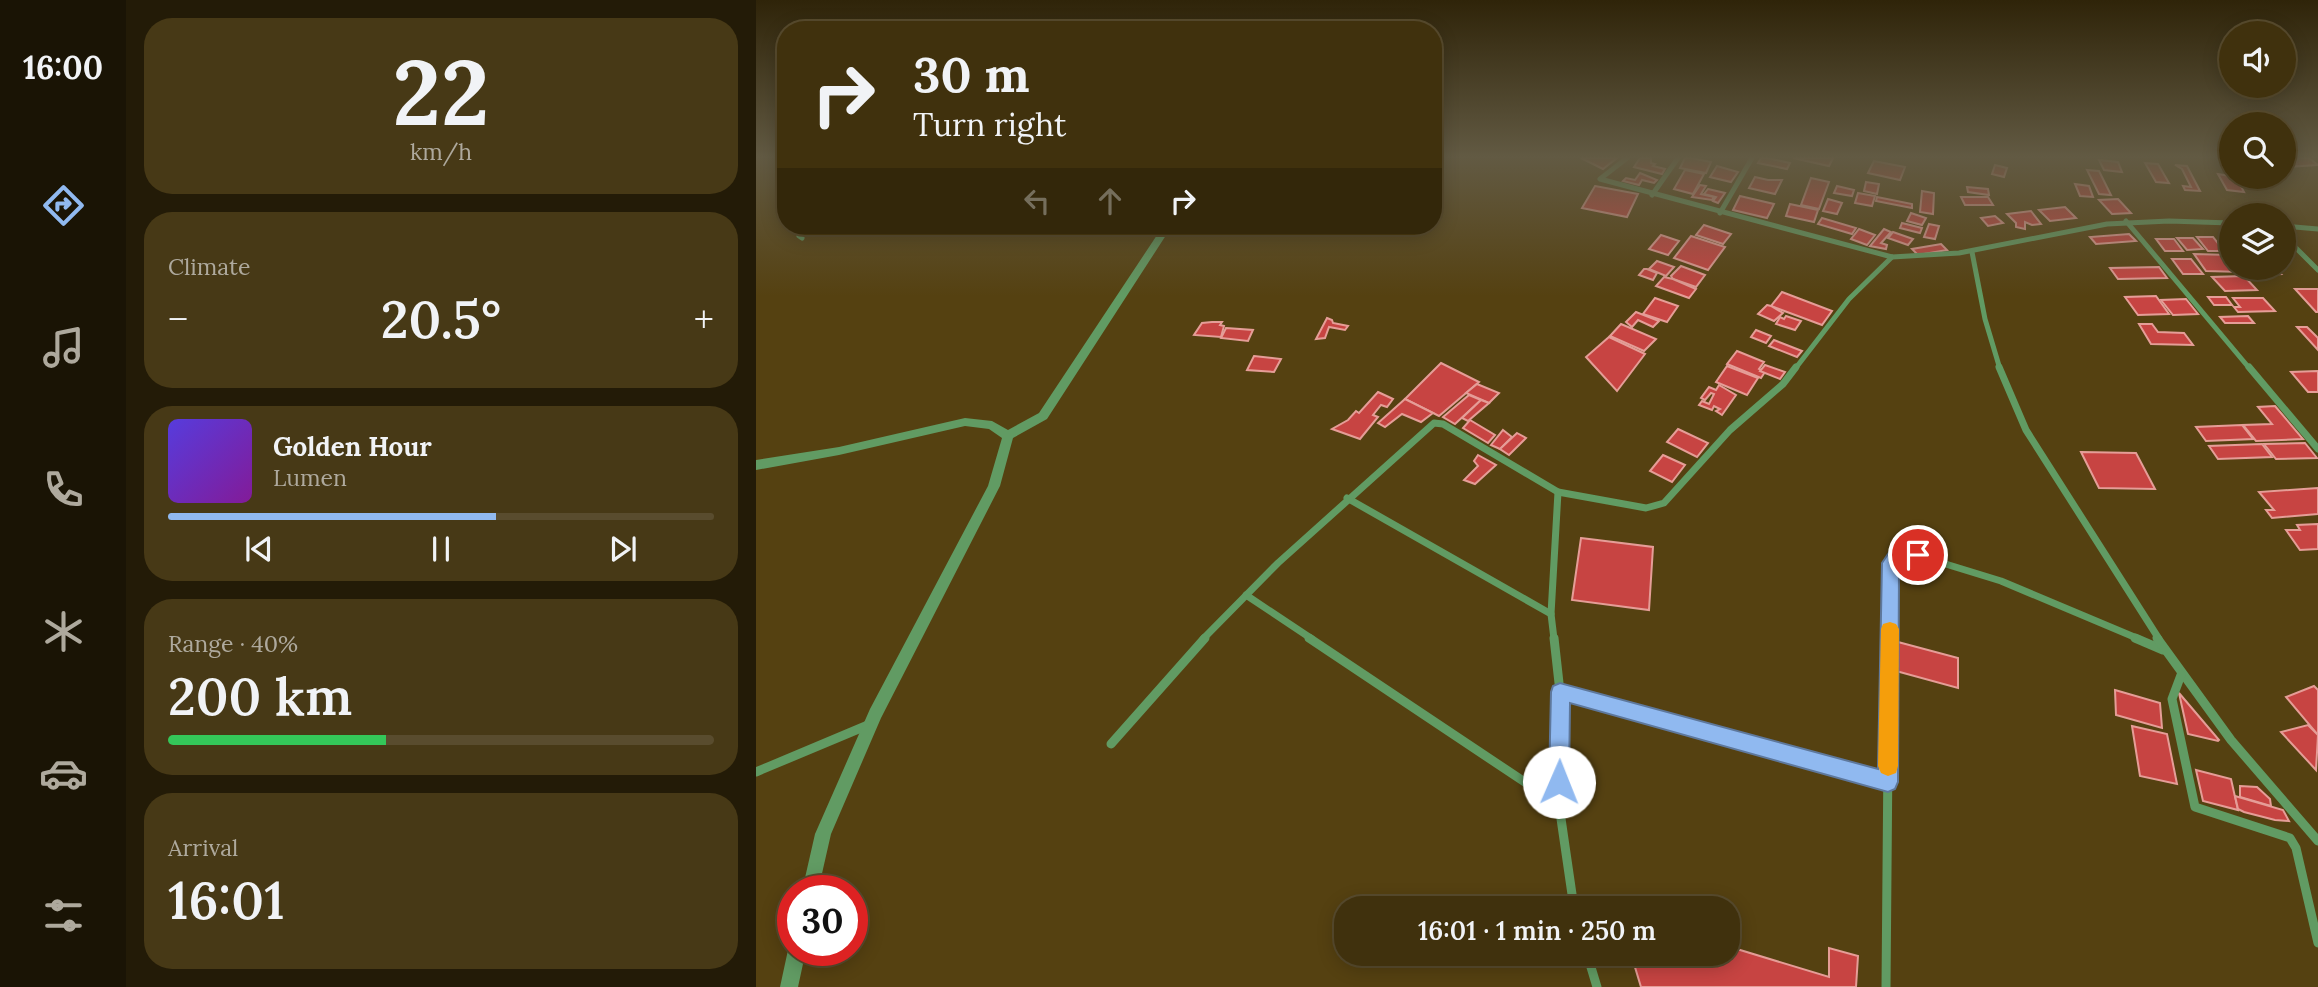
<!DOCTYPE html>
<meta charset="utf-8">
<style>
:root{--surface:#40310d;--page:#473916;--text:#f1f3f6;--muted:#aea99d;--line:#594c2e;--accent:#90b9f0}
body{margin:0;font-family:Lora,serif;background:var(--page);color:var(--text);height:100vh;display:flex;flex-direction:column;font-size:26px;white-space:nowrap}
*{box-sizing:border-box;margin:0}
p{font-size:23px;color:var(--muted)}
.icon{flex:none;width:38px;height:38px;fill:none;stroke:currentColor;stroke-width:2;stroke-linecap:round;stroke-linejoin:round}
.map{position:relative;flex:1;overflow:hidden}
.drawer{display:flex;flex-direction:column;gap:18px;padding:18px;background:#231b07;width:630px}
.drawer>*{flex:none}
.guide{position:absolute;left:21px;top:21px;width:665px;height:214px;border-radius:28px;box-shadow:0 4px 18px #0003,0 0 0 2px var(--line);background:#40310d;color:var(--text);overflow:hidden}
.tools{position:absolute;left:1463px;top:21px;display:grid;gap:14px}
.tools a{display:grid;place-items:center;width:77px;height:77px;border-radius:50%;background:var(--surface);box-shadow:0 4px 18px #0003,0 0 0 2px var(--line);font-size:35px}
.speed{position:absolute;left:21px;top:875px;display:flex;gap:14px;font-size:35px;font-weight:700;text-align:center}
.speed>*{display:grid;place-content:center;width:91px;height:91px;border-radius:50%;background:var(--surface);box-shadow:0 4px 18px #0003,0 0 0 2px var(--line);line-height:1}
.speed .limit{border:10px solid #d22;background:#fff;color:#111}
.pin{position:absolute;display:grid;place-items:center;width:60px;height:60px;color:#fff;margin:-30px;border:4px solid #fff;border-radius:50%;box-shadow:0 2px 7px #0007}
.me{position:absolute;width:77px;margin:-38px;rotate:1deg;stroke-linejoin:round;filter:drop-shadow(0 0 5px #0008)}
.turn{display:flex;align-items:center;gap:24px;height:147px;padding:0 21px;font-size:32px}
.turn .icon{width:91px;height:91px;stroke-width:2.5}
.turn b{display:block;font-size:49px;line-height:60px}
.lanes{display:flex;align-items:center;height:66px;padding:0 21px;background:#0003;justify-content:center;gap:35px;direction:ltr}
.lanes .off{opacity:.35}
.big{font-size:52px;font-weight:600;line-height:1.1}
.drawer .widget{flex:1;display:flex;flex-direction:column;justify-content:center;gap:10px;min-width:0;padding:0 24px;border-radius:28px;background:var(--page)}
.drawer .dial{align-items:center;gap:0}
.dial b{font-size:91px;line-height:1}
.song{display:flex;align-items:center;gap:21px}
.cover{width:84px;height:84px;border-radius:10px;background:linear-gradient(135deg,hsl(250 70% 55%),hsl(290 70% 35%))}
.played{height:7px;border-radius:4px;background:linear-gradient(90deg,var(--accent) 60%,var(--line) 60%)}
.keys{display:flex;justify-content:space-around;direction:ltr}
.heat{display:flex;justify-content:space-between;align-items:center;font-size:38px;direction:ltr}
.charge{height:10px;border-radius:5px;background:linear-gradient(90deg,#34c759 40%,var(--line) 0)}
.trip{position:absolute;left:578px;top:896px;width:406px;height:70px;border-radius:28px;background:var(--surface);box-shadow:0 4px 18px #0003,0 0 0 2px var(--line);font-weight:600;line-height:70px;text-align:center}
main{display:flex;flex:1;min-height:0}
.tab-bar{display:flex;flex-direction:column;width:126px;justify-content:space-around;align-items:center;background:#1a1405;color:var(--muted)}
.tab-bar .icon{width:49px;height:49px}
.tab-bar .selected{color:var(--accent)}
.tab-bar b{font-size:32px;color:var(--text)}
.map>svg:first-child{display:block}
</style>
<main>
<nav class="tab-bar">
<b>16:00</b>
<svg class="icon selected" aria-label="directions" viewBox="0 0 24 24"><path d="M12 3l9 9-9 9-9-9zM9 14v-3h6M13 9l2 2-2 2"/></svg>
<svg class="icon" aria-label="music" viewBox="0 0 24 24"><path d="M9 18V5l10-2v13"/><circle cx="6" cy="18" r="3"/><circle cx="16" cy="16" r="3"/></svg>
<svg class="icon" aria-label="phone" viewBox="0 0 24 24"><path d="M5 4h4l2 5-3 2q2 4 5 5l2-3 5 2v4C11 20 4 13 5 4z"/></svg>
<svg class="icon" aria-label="climate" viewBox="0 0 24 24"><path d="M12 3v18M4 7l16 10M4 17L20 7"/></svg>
<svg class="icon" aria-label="car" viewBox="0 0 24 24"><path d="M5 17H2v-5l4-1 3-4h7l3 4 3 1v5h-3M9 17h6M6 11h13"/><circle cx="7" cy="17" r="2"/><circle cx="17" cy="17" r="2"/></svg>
<svg class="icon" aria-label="filters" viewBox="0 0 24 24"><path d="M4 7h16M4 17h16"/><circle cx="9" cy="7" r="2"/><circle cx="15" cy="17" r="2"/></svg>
</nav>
<section class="drawer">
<div class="widget dial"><b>22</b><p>km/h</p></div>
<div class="widget"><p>Climate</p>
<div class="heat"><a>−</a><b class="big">20.5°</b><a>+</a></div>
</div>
<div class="widget">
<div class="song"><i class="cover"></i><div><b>Golden Hour</b><p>Lumen</p></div></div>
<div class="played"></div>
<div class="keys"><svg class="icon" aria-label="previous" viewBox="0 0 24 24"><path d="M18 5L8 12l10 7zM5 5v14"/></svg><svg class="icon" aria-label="pause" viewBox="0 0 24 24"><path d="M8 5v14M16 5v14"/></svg><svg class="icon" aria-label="next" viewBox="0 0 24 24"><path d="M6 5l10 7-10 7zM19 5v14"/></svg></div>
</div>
<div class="widget"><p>Range · 40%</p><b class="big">200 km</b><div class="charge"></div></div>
<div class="widget"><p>Arrival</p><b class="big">16:01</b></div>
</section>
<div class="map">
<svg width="1562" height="987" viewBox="0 0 1562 987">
<rect width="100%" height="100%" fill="#554111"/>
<g fill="#c74442" stroke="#e59d97" stroke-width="2">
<polygon points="825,158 861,158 847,169"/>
<polygon points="884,158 895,158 895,163 899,164 897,166 909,169 906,174 878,167"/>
<polygon points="929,158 935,158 955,162 950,173 924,168"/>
<polygon points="1005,158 1011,158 1034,163 1031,169 1002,163"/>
<polygon points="1037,158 1077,158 1073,166"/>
<polygon points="1528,158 1553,158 1562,165 1528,167"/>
<polygon points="1343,160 1362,162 1366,172 1348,170"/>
<polygon points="1118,161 1149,167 1144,180 1112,173"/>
<polygon points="1389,163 1402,164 1413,183 1400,182"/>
<polygon points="1239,165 1251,168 1248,177 1236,174"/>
<polygon points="1419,165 1431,166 1444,191 1429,190 1427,186 1435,187 1426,169"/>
<polygon points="961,166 982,172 975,182 954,177"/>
<polygon points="929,170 948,174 937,194 918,189"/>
<polygon points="1331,170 1343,171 1355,195 1343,194"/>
<polygon points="884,173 901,180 898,183 886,180 883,185 867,181 870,178 879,180"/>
<polygon points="1462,174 1480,177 1488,192 1471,190"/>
<polygon points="999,177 1012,180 1026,180 1019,194 993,188"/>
<polygon points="1055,178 1073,182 1063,209 1045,205"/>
<polygon points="1110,182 1123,184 1121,194 1108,191"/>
<polygon points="1319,184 1333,186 1337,197 1324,196"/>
<polygon points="944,185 950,186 945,194 958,197 956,200 936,197"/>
<polygon points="839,186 882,194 871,217 826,208"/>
<polygon points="1081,186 1098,190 1096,196 1078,193"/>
<polygon points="1211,187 1232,189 1233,195 1212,192"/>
<polygon points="952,189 969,193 962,203 957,201 960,197 948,194"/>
<polygon points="1166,191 1178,193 1177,214 1164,212"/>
<polygon points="1102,193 1119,196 1116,206 1099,203"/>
<polygon points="984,196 1018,204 1011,218 977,210"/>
<polygon points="1121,197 1156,204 1156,208 1120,201"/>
<polygon points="1205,197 1232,197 1237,205 1209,205"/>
<polygon points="1072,199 1086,203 1081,214 1067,211"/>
<polygon points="1362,199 1375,213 1356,214 1343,200"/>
<polygon points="1034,204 1062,210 1058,222 1030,216"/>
<polygon points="1309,207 1320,218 1294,221 1283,210"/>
<polygon points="1275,211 1285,224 1276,225 1269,222 1269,229 1260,227 1260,223 1251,214"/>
<polygon points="1155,213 1170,218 1166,225 1151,221"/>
<polygon points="1239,216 1247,223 1232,226 1225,218"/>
<polygon points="1066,218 1100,228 1096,234 1062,224"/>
<polygon points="1146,223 1166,228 1164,233 1144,228"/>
<polygon points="1173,224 1183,226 1179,239 1168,237"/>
<polygon points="948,225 975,234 967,244 940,235"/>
<polygon points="1103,229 1119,235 1111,245 1095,239"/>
<polygon points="1128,229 1135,232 1125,243 1131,245 1130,249 1114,246"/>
<polygon points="1137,232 1157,239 1152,245 1132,238"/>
<polygon points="1373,234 1380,241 1340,244 1334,237"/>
<polygon points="905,235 923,241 912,255 893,249"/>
<polygon points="935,236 969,247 952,270 918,258"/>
<polygon points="1441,237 1457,237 1468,251 1452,251"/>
<polygon points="1421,238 1437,238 1447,249 1431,250"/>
<polygon points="1400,239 1418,239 1427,251 1409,251"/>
<polygon points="1185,244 1191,250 1162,255 1156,249"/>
<polygon points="1438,254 1473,255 1475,268 1483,268 1486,272 1450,271"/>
<polygon points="1416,259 1435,259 1447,274 1427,274"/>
<polygon points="901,261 918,267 910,276 893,269"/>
<polygon points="925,266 949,275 940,287 917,279 915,276"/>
<polygon points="1403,267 1411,278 1362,279 1354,268"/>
<polygon points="1488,268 1519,268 1525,274 1495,275"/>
<polygon points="888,269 891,269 901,273 897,280 883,275"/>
<polygon points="1488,276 1501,290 1469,291 1456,277"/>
<polygon points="908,277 917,279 940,289 933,298 900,286"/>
<polygon points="1539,289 1562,289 1562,312 1560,312"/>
<polygon points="1026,292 1076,311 1066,325 1015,306"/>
<polygon points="1400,296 1413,314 1382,315 1369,297"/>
<polygon points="1452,297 1470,297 1476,305 1458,305"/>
<polygon points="899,298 922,306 911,322 887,314"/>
<polygon points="1477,298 1507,298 1519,311 1482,312 1478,307 1484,307"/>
<polygon points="1430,299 1442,314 1417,315 1405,300"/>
<polygon points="1011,305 1015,306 1027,313 1018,321 1002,314"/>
<polygon points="880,312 903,321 897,327 882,320 876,327 870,322"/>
<polygon points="1030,316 1045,321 1039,330 1020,324 1024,317 1028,319"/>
<polygon points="1492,316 1498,323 1469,323 1464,317"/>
<polygon points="571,318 576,320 577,323 592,326 589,330 573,327 569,338 560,339"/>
<polygon points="456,322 466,322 464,325 468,326 465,337 438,335 446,323"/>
<polygon points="865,324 900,339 888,351 854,336"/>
<polygon points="1383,324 1396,324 1402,332 1428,333 1437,345 1395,344"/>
<polygon points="1541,327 1551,327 1562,338 1562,350"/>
<polygon points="470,328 497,330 492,341 465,338"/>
<polygon points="1000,330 1015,336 1010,343 995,337"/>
<polygon points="853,337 889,354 861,391 830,357"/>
<polygon points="1018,340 1046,351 1041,357 1013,346"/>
<polygon points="981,351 1008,362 1003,369 1009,372 1005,378 971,364"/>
<polygon points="498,356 525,359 518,372 491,370"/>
<polygon points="685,363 723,382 683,416 649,399"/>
<polygon points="1009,365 1029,372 1024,379 1004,371"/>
<polygon points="971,366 1002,378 991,395 960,382"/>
<polygon points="1562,371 1562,392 1552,392 1535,372"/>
<polygon points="721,384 743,393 733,403 710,393"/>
<polygon points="963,385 980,395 966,415 960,411 964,409 958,406 956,410 943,405 946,401 953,404 958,394 955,393 949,400 945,398 953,387 960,390"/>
<polygon points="622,392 637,399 631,407 625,405 617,415 622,417 604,439 576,429 592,420 600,411 603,413"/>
<polygon points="713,395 725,400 699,424 687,417"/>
<polygon points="649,399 677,413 665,422 646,414 629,427 622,423"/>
<polygon points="725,400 733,403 712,421 706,418"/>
<polygon points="1519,406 1547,439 1500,441 1487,425 1516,424 1502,407"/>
<polygon points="714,420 739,435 732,443 707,428"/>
<polygon points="1486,425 1497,439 1450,441 1440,427"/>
<polygon points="922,429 952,443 941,457 911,442"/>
<polygon points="747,430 756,437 744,449 735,445"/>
<polygon points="761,433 770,438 753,455 744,449"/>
<polygon points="1549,443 1561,458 1520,459 1508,444"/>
<polygon points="1506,444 1516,457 1462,459 1453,446"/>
<polygon points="1325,452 1380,453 1399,489 1343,488"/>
<polygon points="722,455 740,465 719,484 708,480 722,466 718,461"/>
<polygon points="907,455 929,465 916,482 894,471"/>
<polygon points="1562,488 1562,514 1516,518 1510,510 1518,510 1503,492"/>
<polygon points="1562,524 1562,549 1544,550 1530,530 1544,530 1541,525"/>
<polygon points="825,538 897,547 893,610 816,600"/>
<polygon points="1142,642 1202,658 1202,688 1140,671"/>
<polygon points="1558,686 1562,690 1562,735 1530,697"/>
<polygon points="1359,690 1404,703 1406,728 1360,715"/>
<polygon points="1423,693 1463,740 1462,741 1432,734"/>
<polygon points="1552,725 1562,735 1560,770 1525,732"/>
<polygon points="1376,726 1411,734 1421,784 1384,776"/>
<polygon points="1440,770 1475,779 1482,810 1447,801"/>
<polygon points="1484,786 1501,787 1514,799 1515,806 1484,797"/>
<polygon points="1479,796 1527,810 1533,821 1519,820 1488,812 1482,809"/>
<polygon points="971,946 1073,977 1073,948 1102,956 1100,987 885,987 875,954 971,954"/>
</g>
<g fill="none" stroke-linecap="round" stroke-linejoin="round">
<g stroke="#619b63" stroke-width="5">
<polyline points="871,158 844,179 1136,257 1203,253 1351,224 1413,221 1475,223"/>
<polyline points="896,195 922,158"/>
<polyline points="964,213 996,158"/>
<polyline points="1370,221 1494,369"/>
<polyline points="1528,226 1562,229"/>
<polyline points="1528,236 1562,270"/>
<polyline points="46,238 43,236 53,226"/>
<polyline points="1216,252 1229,319 1244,369"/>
<polyline points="1039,369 1093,299 1136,257"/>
</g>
<g stroke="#619b63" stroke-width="7">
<polyline points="1243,367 1270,430 1403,639"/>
<polyline points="1493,367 1562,449"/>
<polyline points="591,498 795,614"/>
<polyline points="490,595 556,639"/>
<polyline points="447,639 522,563 678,423 687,424 802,492 890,508 908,503 974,430 1027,384 1040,367"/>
<polyline points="798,639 795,614 802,492"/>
<polyline points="1133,639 1134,563 1144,550 1245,581 1383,639"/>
</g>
<g stroke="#619b63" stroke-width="9">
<polyline points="553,638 803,805"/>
<polyline points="798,638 804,692 803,805 818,908"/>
<polyline points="1379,638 1407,650"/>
<polyline points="1401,638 1475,740 1562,841"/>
<polyline points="1425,675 1416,699 1439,807 1534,838 1540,848 1562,943"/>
<polyline points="804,692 1132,782"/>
<polyline points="355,744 449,638"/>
<polyline points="0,772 112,725"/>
<polyline points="831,954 841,987"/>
<polyline points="1130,987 1133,638"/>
</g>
<g fill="#619b63" fill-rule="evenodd">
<polygon points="407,226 416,226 291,419 257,438 244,486 125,718 75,834 62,891 46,891 59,834 114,709 232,486 246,438 233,429 209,426 83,455 0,470 0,460 83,447 209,418 236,421 252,430 283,413"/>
<polygon points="37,943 37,950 50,950 42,987 24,987 32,950"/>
</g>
</g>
<linearGradient id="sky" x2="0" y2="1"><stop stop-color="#2f2409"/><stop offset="0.53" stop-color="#625a43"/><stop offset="1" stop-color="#625a43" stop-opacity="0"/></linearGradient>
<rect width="1562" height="296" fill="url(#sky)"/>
<polygon fill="#90b9f0" stroke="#5e789c" stroke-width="2" points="1144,543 1168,550 1171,555 1168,559 1162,561 1148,558 1143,565 1142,782 1139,789 1132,792 814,703 813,782 810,790 803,792 796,790 793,782 795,692 797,686 804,683 1122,769 1126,563 1138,545"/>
<polygon fill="#f59e0b" points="1134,622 1140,624 1143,629 1142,766 1140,773 1132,776 1125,773 1122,766 1125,629 1127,624"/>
</svg>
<div class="tools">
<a><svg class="icon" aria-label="sound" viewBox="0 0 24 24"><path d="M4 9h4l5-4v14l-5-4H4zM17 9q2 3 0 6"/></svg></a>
<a><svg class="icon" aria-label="search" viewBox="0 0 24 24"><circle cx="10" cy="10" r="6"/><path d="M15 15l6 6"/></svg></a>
<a><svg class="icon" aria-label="layers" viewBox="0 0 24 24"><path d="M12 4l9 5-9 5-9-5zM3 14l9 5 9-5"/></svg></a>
</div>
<div class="speed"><div class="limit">30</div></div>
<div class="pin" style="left:1162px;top:555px;background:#d93025"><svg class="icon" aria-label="arrive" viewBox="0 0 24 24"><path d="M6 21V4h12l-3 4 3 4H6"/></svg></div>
<svg class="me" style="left:803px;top:782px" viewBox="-20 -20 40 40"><circle r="19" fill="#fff"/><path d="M0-13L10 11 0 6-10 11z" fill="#90b9f0"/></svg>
<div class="trip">16:01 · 1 min · 250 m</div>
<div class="guide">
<div class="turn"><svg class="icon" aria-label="right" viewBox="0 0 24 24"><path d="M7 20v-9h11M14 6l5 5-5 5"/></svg><div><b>30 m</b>Turn right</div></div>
<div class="lanes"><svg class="icon off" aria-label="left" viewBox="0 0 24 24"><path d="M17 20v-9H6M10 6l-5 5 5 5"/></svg><svg class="icon off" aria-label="ahead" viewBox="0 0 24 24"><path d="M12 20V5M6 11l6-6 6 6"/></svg><svg class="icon" aria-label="right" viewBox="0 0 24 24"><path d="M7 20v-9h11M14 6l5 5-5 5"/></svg></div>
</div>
</div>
</main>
